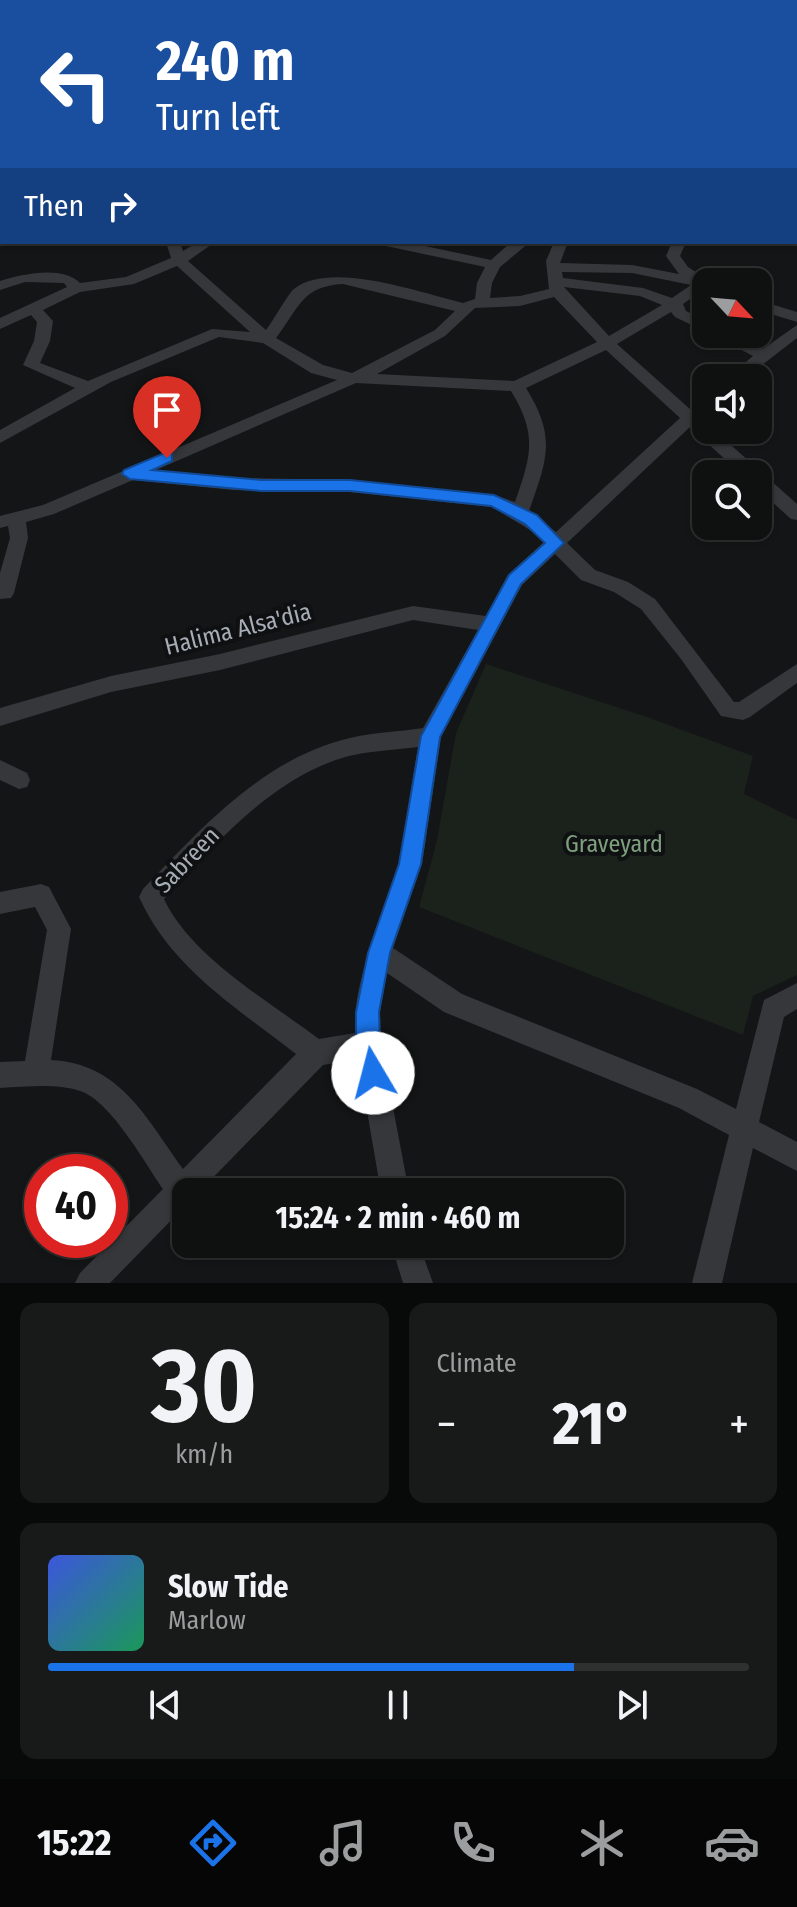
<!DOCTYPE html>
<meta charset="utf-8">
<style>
:root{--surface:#0f1010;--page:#181919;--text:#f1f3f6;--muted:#9b9d9f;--line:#2f3030;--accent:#1a73e8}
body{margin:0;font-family:"Fira Sans Condensed",sans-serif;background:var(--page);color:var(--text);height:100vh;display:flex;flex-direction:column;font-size:30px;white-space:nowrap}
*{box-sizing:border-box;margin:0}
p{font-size:26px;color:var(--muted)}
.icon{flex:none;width:44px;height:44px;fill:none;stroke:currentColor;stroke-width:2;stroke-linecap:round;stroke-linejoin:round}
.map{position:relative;height:1283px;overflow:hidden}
.drawer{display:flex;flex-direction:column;gap:20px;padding:20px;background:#080909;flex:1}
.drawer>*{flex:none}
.banner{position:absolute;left:0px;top:0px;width:798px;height:244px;box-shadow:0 2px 6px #0004,0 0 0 2px var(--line);background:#1a4fa0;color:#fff;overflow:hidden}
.needle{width:52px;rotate:116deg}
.tools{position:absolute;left:692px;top:268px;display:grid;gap:16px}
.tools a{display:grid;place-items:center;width:80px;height:80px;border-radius:16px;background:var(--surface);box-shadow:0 2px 6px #0004,0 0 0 2px var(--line);font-size:40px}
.speed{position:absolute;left:24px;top:1154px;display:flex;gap:16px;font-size:40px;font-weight:700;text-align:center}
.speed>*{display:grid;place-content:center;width:104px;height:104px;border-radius:50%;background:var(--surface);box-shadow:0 2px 6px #0004,0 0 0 2px var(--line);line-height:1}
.speed .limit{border:12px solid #d22;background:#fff;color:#111}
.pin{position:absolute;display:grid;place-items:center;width:68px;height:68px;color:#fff;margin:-82px -34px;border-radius:50% 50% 50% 0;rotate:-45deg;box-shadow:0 0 8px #0007}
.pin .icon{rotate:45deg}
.me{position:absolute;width:88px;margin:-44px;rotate:352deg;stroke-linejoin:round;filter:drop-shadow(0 0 6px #0008)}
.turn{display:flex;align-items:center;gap:28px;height:168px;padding:0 24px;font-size:36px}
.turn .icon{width:104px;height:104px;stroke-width:2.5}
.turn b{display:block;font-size:56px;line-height:68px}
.then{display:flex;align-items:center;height:76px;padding:0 24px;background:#0003;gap:16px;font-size:30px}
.big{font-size:60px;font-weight:700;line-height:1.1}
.drawer .widget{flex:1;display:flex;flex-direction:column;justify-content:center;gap:12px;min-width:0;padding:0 28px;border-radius:16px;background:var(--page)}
.drawer .dial{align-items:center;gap:0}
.dial b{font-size:104px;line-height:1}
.song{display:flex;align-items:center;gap:24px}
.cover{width:96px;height:96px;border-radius:12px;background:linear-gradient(135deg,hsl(230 70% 55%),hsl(150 70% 35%))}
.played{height:8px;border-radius:4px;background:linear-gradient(90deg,var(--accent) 75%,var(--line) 75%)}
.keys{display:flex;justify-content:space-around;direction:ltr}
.heat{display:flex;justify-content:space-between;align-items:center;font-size:44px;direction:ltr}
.drawer .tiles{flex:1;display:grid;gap:20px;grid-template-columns:1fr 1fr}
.widget:last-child{grid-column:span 2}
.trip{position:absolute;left:172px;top:1178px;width:452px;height:80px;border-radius:16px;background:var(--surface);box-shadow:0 2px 6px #0004,0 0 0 2px var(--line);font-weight:700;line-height:80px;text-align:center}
.dock{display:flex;height:128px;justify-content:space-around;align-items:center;background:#060606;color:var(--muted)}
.dock .icon{width:56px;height:56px}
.dock .current{color:var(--accent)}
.dock b{font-size:36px;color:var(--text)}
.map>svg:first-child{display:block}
</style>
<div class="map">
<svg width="797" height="1283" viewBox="0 0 797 1283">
<rect width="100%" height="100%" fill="#141516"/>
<polygon fill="#1b211b" points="486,664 650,718 753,756 744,794 797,820 797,975 753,996 743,1035 419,907 437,840 456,733"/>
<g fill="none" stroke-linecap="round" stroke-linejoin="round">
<g fill="#36373b" fill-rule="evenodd">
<polygon points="239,0 257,0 258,2 240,2"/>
<rect x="507" y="0" width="10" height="2"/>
<polygon points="595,0 613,0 614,2 596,2"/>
<polygon points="673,0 683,0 684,2 674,2"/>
<polygon points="715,0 732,0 733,2 716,2"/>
<rect x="0" y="5" width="2" height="6"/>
<rect x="796" y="26" width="1" height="6"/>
<rect x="0" y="51" width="2" height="7"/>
<rect x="796" y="55" width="1" height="7"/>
<rect x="796" y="80" width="1" height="8"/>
<rect x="0" y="102" width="2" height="8"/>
<polygon points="2,158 2,167 0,168 0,159"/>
<rect x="0" y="189" width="2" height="8"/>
<polygon points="0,208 2,208 0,217"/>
<path d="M 166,242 L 180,242 L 183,251 L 198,242 L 215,242 L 188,261 L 266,330 C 274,320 287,295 294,289 C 330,260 421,293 463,303 L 475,299 L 477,283 L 485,267 L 386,246 L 379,242 L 406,242 L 491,260 L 510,243 L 530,242 L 500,267 L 492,283 L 490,298 L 520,296 L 549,289 L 546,261 L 554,242 L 568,242 L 560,263 L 632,265 L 679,274 L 666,256 L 672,242 L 686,242 L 680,256 L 688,267 L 711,282 L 706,282 L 706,288 L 683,304 L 686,311 L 706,321 L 706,332 L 675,317 L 671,312 L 617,344 L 690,409 L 706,398 L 706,412 L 700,418 L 706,423 L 706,430 L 714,430 L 797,504 L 797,520 L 791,519 L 758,489 L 758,474 L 741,474 L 690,427 L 567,543 L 595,570 L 628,582 L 655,599 L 734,702 L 739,702 L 797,664 L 797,683 L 750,717 L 743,720 L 721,716 L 681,659 L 641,609 L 614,592 L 581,580 L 555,554 L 522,585 L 441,737 L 422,864 L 393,948 L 462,994 L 697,1089 L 736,1109 L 764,1000 L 797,983 L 797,1009 L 784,1017 L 759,1122 L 797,1142 L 797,1171 L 753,1148 L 722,1283 L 692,1283 L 729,1135 L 679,1108 L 444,1012 L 387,973 L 380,1012 L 381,1044 L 409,1192 L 381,1192 L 358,1059 L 323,1065 L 199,1192 L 186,1192 L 186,1205 L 110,1283 L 75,1283 L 80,1273 L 163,1189 C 145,1163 110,1100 80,1091 C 55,1083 26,1087 0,1088 L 0,1062 L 25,1061 L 47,930 L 35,907 L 0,914 L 0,892 L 41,884 L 49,887 L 71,929 L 51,1060 C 120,1063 147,1119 183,1169 L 296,1054 C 237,1008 171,968 139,897 L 143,889 C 201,828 264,758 350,738 C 374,732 399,732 423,728 L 478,630 L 413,620 L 220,670 L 111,692 L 0,726 L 0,708 L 111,676 L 220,654 L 413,606 L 486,616 L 508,575 L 544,542 L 535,533 L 492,507 L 350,492 L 233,490 L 133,480 L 54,514 L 26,522 L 28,538 L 14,593 L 11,598 L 0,599 L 0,573 L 10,538 L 8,526 L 0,528 L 0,516 L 43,505 L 337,380 L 311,373 L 263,343 L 219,337 L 111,382 L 0,443 L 0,430 L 75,388 L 23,365 L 34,341 L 37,322 L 31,315 L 0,329 L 0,318 L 67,287 L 64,283 L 25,282 L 0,290 L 0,281 C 22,274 62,265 80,283 L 126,277 L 171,258 ZM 177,266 L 250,332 L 212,329 L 88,381 L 40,363 L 50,341 L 53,321 L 43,310 L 80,292 L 134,284 ZM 562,272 L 632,273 L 691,285 L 672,298 L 643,288 L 563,278 ZM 343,284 L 455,311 L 435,330 L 352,373 L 323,365 L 276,338 C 299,308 302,286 343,284 ZM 564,287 L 640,296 L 662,305 L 609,336 ZM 554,297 L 597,342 L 514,381 L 377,374 L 445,336 L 475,308 L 520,306 ZM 606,350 L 680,418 L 556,532 L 529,511 C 547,459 557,438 526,388 ZM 356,383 L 511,391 C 538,435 531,456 515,502 L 494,495 L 350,480 L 233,478 L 156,470 ZM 418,747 C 411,785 407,824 399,862 C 386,920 353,971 355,1033 L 319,1039 C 270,1002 191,957 164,899 C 214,845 271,779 345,757 C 368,751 393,750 418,747 Z"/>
<polygon points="758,300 797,312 797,322 758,310"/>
<polygon points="797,325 797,338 745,378 727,378 753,356 711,334 731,334 763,349"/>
<polygon points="0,760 27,773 30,780 27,787 19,789 0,780"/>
<polygon points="391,1244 419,1244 433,1283 403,1283"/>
</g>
<g fill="#52545a" fill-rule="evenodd">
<polygon points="463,0 481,0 482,2 464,2"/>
<rect x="796" y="158" width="1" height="10"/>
</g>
</g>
<polygon fill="#1a73e8" stroke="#114b97" stroke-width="2" points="167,452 172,454 172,461 152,470 261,480 350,480 494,495 537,515 564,543 521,584 440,737 421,864 390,953 379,1012 380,1044 385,1073 382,1082 373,1085 365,1082 356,1044 356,1012 368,953 399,864 421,736 509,575 545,543 525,524 491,506 350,491 261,491 130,479 122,474 124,470"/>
<g text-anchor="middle" stroke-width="8" stroke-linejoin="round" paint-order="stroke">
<g font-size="24" fill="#a7adb6" stroke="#0f1011">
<text transform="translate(238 629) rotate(-14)" y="8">Halima Alsa'dia</text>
<text transform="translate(187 860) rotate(-46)" y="8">Sabreen</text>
</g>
<g font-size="24" fill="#7fa07f" stroke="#0f1011">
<text x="614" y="852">Graveyard</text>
</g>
</g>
</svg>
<div class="tools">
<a><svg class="needle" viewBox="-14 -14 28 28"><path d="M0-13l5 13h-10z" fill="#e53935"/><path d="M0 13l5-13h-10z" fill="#9b9d9f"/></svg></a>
<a><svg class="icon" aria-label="sound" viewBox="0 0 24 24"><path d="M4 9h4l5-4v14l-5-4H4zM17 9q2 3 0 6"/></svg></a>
<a><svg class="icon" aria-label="search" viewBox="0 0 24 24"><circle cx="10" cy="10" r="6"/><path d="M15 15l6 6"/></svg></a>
</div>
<div class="speed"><div class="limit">40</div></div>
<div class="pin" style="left:167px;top:458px;background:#d93025"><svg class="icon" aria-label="arrive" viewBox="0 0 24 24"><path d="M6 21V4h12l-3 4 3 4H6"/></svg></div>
<svg class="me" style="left:373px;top:1073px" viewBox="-20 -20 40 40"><circle r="19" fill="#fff"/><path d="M0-13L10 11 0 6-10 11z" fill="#1a73e8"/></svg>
<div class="trip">15:24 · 2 min · 460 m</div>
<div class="banner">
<div class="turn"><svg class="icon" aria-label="left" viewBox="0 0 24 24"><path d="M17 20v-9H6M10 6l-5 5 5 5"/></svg><div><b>240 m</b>Turn left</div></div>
<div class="then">Then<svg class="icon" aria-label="right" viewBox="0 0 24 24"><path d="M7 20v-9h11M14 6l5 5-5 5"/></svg></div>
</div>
</div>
<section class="drawer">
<div class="tiles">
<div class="widget dial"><b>30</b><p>km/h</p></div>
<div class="widget"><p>Climate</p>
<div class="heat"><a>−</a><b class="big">21°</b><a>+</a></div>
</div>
<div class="widget">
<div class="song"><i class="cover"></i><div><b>Slow Tide</b><p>Marlow</p></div></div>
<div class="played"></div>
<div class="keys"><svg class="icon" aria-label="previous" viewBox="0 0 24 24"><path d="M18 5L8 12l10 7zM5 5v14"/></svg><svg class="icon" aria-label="pause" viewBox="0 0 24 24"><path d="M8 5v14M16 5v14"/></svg><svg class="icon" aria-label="next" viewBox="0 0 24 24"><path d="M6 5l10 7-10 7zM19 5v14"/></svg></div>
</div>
</div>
</section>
<nav class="dock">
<b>15:22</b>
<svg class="icon current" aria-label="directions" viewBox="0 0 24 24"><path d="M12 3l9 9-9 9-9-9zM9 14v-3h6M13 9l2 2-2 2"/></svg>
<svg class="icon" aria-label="music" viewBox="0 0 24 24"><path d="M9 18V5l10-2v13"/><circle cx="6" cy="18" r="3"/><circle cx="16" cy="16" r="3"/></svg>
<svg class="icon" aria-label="phone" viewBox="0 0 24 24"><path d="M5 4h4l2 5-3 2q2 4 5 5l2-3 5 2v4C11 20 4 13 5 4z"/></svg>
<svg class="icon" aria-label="climate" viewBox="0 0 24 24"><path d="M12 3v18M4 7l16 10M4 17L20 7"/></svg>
<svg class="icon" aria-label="car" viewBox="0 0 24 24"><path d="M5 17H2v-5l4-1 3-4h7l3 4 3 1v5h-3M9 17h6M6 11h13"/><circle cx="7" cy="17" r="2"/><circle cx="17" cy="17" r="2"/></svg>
</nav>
